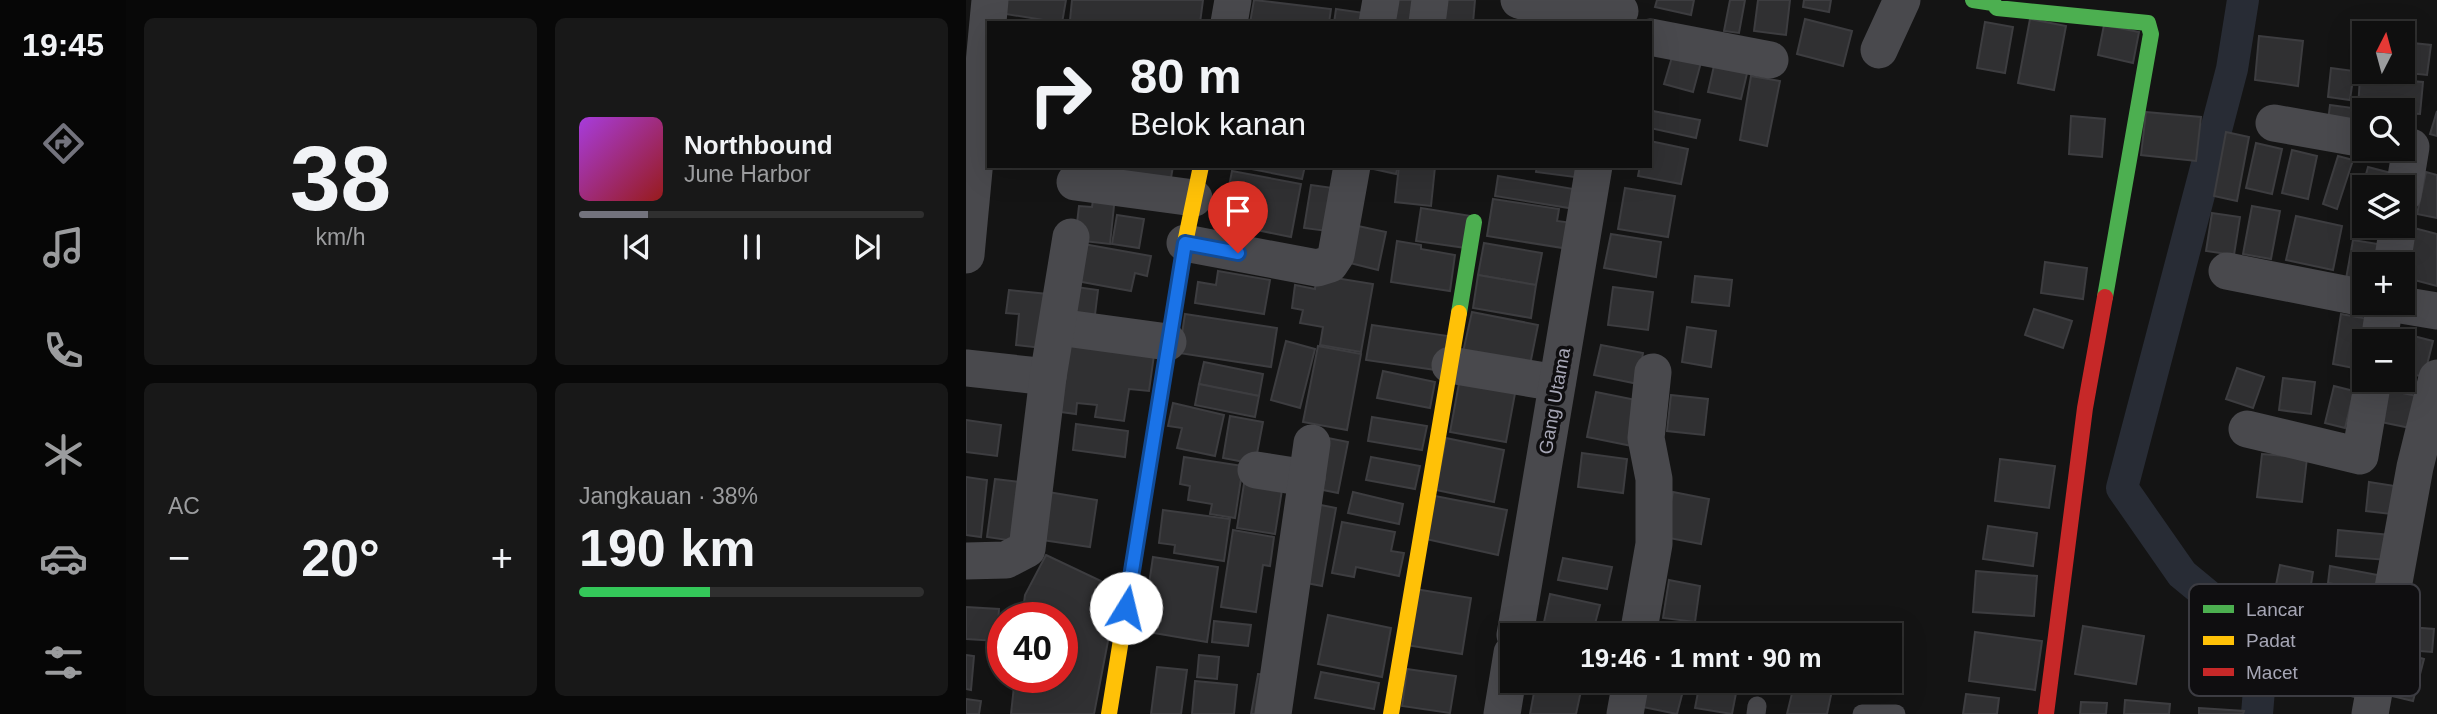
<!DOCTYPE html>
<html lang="id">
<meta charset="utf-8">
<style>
:root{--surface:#0f0f0f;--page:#181818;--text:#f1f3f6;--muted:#9b9c9e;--line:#2f2f2f;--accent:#73737d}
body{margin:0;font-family:Helvetica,sans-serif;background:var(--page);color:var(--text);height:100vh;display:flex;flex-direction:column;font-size:26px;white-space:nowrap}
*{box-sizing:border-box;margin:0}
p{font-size:23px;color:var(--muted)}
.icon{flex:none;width:38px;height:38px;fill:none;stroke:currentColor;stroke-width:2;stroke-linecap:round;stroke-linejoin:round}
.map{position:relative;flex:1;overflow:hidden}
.side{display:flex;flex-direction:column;gap:18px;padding:18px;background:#080808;width:840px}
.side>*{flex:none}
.top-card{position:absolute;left:21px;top:21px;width:665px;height:147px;border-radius:0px;box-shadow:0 7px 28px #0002,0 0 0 2px var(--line);background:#0f0f0f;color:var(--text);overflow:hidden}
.needle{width:46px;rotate:6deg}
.controls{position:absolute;left:1386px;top:21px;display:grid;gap:14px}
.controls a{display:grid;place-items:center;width:63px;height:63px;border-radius:0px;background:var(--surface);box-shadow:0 7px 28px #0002,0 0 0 2px var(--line);font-size:35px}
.speed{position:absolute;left:21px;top:602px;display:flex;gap:14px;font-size:35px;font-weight:700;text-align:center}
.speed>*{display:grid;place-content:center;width:91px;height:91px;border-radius:50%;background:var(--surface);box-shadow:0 7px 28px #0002,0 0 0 2px var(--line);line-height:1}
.speed .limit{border:10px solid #d22;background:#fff;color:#111}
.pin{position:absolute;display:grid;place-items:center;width:60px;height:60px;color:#fff;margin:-72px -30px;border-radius:50% 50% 50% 0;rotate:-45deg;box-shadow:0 0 7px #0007}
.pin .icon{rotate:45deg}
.me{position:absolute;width:77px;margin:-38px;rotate:9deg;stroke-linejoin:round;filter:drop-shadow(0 0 5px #0008)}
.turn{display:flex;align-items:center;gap:24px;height:147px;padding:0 28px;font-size:32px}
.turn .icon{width:91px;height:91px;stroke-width:2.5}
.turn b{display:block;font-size:49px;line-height:60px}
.big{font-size:52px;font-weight:600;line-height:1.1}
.side .widget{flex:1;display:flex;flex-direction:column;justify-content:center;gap:10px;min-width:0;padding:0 24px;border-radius:10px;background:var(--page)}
.side .dial{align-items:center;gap:0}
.dial b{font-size:91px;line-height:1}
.song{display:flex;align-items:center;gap:21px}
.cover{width:84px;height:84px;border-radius:10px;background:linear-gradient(135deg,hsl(280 70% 55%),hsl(0 70% 35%))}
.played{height:7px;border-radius:4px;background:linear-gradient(90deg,var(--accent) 20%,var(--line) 20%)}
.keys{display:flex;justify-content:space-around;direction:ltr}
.heat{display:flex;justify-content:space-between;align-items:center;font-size:38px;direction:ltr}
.charge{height:10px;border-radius:5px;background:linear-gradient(90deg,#34c759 38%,var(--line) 0)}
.side .tiles{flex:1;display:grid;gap:18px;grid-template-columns:repeat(2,1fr)}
.trip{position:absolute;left:534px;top:623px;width:402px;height:70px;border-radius:0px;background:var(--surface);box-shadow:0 7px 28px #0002,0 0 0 2px var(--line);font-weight:600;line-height:70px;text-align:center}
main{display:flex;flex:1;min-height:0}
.tabs{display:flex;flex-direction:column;width:126px;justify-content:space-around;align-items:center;background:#060606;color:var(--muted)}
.tabs .icon{width:49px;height:49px}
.tabs .current{color:var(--accent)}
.tabs b{font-size:32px;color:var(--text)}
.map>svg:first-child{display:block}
</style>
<main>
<nav class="tabs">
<b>19:45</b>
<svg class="icon current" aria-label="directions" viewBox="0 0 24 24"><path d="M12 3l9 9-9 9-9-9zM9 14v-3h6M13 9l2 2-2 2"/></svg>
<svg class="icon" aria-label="music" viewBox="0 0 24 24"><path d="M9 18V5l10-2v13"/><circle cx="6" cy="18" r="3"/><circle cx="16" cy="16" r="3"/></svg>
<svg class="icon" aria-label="phone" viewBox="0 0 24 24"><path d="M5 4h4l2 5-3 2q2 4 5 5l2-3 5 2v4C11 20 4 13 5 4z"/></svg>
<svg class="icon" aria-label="climate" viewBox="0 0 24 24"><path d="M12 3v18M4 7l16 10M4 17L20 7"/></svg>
<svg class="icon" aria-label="car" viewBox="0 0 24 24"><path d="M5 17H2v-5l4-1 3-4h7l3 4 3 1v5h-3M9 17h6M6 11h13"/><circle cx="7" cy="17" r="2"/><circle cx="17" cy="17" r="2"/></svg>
<svg class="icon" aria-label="filters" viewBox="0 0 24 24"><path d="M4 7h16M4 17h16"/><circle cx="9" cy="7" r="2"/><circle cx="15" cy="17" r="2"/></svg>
</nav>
<section class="side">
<div class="tiles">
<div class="widget dial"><b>38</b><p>km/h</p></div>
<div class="widget">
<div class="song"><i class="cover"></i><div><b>Northbound</b><p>June Harbor</p></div></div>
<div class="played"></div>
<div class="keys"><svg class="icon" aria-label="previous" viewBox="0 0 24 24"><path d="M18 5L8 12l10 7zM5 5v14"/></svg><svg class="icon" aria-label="pause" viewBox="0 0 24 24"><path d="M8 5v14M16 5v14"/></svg><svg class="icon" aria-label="next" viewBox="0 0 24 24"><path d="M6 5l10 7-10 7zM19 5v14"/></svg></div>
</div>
<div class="widget"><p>AC</p>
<div class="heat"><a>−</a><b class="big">20°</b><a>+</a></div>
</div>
<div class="widget"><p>Jangkauan · 38%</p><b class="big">190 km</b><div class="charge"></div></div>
</div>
</section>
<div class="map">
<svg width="1471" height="714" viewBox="0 0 1471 714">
<rect width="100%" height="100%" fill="#141414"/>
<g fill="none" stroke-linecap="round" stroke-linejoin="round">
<polyline stroke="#282c35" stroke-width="32" points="1277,0 1266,69 1156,488 1216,574 1297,641 1291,714"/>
</g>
<g fill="#303032" stroke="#3d3d40" stroke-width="2">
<polygon points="37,0 100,0 96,23 34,13"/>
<polygon points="106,0 237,0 234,23 104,20"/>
<polygon points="288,0 365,9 363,23 284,23"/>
<polygon points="420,0 458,0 455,23 421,23"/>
<polygon points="467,0 509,0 507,23 465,20"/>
<polygon points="691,0 728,0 725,15 689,7"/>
<polygon points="764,0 779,0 773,33 758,31"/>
<polygon points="792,0 824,0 820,35 788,31"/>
<polygon points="838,0 865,0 863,12 837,7"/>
<polygon points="370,9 405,14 404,23 368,23"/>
<polygon points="839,19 886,31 877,66 831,54"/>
<polygon points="1064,19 1100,26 1088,90 1052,83"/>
<polygon points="1019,22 1047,27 1039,73 1011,68"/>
<polygon points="1138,25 1173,32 1167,63 1132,55"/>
<polygon points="1293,36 1337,41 1332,86 1289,80"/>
<polygon points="1389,37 1398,38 1398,68 1385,67"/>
<polygon points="1437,42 1465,45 1461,75 1432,72 1437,72"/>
<polygon points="709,47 737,55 727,92 698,84"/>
<polygon points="750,57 783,65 775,99 742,92"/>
<polygon points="1365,68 1388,71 1384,100 1362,97"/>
<polygon points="785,76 814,81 801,146 774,140"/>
<polygon points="1394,77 1457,82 1454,114 1437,113 1437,110 1392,109"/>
<polygon points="1364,105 1387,108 1385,132 1361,129"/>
<polygon points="687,111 734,120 730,138 684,128"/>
<polygon points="1471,111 1471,136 1464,134"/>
<polygon points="1180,112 1235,117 1230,161 1175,155"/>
<polygon points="1105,116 1139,119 1136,157 1103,154"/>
<polygon points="1260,132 1283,137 1271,201 1248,196"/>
<polygon points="684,141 722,149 715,184 672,176 674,166 684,166"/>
<polygon points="1290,143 1316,149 1306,194 1280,188"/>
<polygon points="1326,150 1351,156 1342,199 1316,193"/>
<polygon points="1372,156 1387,160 1371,209 1357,204"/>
<polygon points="147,166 207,166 203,190 145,181"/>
<polygon points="270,166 339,166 336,179"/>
<polygon points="394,166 432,166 430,174"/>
<polygon points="433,166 469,167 465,206 429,202"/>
<polygon points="571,166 618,166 616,178 570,172"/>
<polygon points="1402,167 1429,174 1426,187 1398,187 1398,226 1415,226 1413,232 1386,225"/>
<polygon points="266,171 335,184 325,237 256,223"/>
<polygon points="1460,172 1471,175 1471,218 1451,214"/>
<polygon points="532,176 613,190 609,209 529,196"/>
<polygon points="345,185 367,188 361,231 338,228"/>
<polygon points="659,188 709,196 702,237 652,229"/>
<polygon points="128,193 149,196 144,244 109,240 113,206 126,207"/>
<polygon points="527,199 593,209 591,221 607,223 603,249 521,236"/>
<polygon points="1286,206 1314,211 1305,259 1277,254"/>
<polygon points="455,208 505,216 500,248 450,241"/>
<polygon points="1246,213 1274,217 1268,255 1240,251"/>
<polygon points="151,215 178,219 173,248 146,244"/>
<polygon points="1330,216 1376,226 1367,270 1320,260"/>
<polygon points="392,226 420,232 412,270 384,263"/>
<polygon points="1448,228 1471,234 1471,286 1437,277"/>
<polygon points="645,234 695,242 690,277 638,268"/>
<polygon points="1387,240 1418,245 1414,264 1398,264 1398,282 1380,279"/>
<polygon points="431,241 455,245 455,249 489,255 484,291 425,282"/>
<polygon points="112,243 185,256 181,276 169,273 165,291 105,280"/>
<polygon points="518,243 576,253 570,285 512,275"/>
<polygon points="1079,262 1121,268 1117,299 1075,293"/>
<polygon points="252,271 304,280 298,314 229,303 232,282 250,285"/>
<polygon points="351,275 407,284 395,352 354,345 357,327 334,323 337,310 326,308 329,285 349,289"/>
<polygon points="512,275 570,285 565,318 507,308"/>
<polygon points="729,276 766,280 763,306 726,302"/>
<polygon points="103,286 132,290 127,331 97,327"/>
<polygon points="647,287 687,292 682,330 642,325"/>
<polygon points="43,290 91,295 85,349 50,345 53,314 40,313"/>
<polygon points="1068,309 1106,321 1097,348 1059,335"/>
<polygon points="506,312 572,325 562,375 495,361"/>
<polygon points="219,314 311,328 305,367 213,353"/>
<polygon points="1375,314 1402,319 1393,369 1367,364"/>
<polygon points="406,325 482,336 477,371 400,360"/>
<polygon points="721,327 750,331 745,367 716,362"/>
<polygon points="98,332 188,355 183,391 163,389 158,421 129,417 131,405 111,403 110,414 87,411"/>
<polygon points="1432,332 1467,341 1458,377 1437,372 1437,341 1430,341"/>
<polygon points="320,341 349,349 334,408 305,400"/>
<polygon points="635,345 677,353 672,384 628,375"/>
<polygon points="352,346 395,354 381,430 337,422"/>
<polygon points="238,362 297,374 293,396 233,384"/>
<polygon points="1271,368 1298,377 1287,408 1260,399"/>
<polygon points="417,371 469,382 464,408 411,398"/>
<polygon points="494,378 550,388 540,442 484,432"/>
<polygon points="1317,378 1349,382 1345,414 1313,410"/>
<polygon points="233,384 293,396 289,417 229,405"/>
<polygon points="1368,386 1388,391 1379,428 1359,423"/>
<polygon points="1417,389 1456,397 1449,429 1410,421"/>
<polygon points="630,392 675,401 666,446 621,437"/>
<polygon points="705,395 742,399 738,435 701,431"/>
<polygon points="207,403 258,415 249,456 211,448 216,428 202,426"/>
<polygon points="264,416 297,422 289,464 257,458"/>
<polygon points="406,417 461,426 456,450 402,441"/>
<polygon points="0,420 35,425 31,456 0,452"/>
<polygon points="110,424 162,431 159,457 107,450"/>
<polygon points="357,437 382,442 372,493 347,488"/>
<polygon points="480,438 538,450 528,502 470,490"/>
<polygon points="616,453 661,459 657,493 612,487"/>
<polygon points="1296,454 1341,458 1336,502 1291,497"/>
<polygon points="218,457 277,466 269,518 244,514 246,504 222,500 224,486 214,484"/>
<polygon points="405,457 454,466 449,489 400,480"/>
<polygon points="1034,459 1089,466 1083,508 1029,501"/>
<polygon points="280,471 318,477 309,534 271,528"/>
<polygon points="0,477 21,480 15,537 0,535"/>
<polygon points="29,479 63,483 56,542 21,537"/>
<polygon points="1403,482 1429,486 1425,514 1400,511"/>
<polygon points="76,491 131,500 124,547 69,539"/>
<polygon points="387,492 437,504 433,524 382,513"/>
<polygon points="707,492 743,499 735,544 698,537"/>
<polygon points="469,496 541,510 532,555 460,539"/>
<polygon points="345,503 370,508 356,586 330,581"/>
<polygon points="197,510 264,519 258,561 208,553 209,545 193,543"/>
<polygon points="376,522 429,532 425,551 438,553 433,576 390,567 388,577 366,573"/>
<polygon points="1022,526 1071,533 1067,566 1017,559"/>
<polygon points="267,530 308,537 304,566 297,565 290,612 255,607"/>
<polygon points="1372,530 1424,535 1422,560 1370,556"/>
<polygon points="80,555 152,589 128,714 45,714 49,677 96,677 96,618 56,618 59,595"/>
<polygon points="187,557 252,567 241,642 176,631"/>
<polygon points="597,558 646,567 641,589 592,580"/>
<polygon points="1314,565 1347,572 1343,597 1309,590"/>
<polygon points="1364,566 1417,576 1414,592 1362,583"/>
<polygon points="1010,571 1071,576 1068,616 1007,612"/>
<polygon points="703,580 734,586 729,622 697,618"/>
<polygon points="449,589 505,598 496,654 440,645"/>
<polygon points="584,594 634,605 626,635 577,627"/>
<polygon points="0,607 33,609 31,641 0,639"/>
<polygon points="362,615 425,628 416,677 352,664"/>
<polygon points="248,621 285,625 282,646 246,642"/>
<polygon points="890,624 909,624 908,635 890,635"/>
<polygon points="1117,626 1178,636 1170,684 1109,674"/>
<polygon points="1430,626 1468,629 1466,652 1428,649"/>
<polygon points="1009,632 1076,641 1069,690 1003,681"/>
<polygon points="1382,645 1401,650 1389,697 1369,692"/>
<polygon points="1436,653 1458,659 1447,701 1426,696"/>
<polygon points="0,655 8,656 5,690 0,689"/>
<polygon points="233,655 253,657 251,679 231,677"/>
<polygon points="191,667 221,670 215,714 185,714"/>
<polygon points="441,669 490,676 484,713 436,706"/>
<polygon points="355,672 413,683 408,709 349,698"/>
<polygon points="292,674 307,676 301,714 285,714"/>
<polygon points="229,681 271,685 268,714 226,714"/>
<polygon points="679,681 718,687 711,714 672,706"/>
<polygon points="829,681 868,681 861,714 821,714"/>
<polygon points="570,682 615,691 610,714 564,714"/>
<polygon points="734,682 771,688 766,714 729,708"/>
<polygon points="1000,694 1033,698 1031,714 997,714"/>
<polygon points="0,699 15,701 13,714 0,714"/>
<polygon points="1159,700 1204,704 1203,714 1158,714"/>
<polygon points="1115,702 1141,703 1140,714 1114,714"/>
<polygon points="1233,708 1278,711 1277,714 1233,714"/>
</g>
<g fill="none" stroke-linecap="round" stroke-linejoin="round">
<g stroke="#49494d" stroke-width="19">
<polyline points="790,714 791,706"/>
<polyline points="896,714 930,714"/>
</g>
<g stroke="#49494d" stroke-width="37">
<polyline points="553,0 588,11 654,11"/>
<polyline points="263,23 267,0"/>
<polyline points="411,23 415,0"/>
<polyline points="461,23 464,0"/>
<polyline points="684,37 804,60"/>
<polyline points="913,50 936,0"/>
<polyline points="1308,123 1398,139"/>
<polyline points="1437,145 1445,147 1437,195"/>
<polyline points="109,182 228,198"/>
<polyline points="219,243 351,268 364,264 370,255 386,166"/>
<polyline points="0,255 24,0"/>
<polyline points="1426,264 1432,226"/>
<polyline points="1261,271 1398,298"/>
<polyline points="1423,303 1471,311"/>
<polyline points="92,327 202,342"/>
<polyline points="1413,341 1419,303"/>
<polyline points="484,365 591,383"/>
<polyline points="0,368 82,377"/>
<polyline points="1281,429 1394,456 1407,380"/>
<polyline points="290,470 341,478"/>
<polyline points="0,561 40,560 61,549 82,377 105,237"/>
<polyline points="549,635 628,166"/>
<polyline points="672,635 688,544 688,479 680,438 687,372"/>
<polyline points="307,714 346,443"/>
<polyline points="536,714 546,653"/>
<polyline points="659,714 665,681"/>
<polyline points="1404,714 1449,467 1471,378"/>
</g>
<g stroke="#4caf50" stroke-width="16">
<polyline points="1007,0 1027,3 1031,8 1182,23 1185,34 1139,297"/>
<polyline points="493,313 508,222"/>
</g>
<g stroke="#ffc107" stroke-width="16">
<polyline points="143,714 219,243 235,166"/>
<polyline points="425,714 493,313"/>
</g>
<polyline stroke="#c62828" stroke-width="16" points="1080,714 1119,408 1139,297"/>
</g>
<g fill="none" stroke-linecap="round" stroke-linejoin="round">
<defs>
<polyline id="route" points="160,608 219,243 272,253"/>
</defs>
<use href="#route" stroke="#114b97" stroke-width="18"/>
<use href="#route" stroke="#1a73e8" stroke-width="12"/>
</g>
<g text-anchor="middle" stroke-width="7" stroke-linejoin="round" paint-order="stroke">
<g font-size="19" fill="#a6a6b5" stroke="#0f0e10">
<text transform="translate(588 401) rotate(-80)" y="7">Gang Utama</text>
</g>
</g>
<rect x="1223" y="584" width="231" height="112" rx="10" fill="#0f0e10" stroke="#3c3c42" stroke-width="2"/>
<rect x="1237" y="605" width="31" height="8" fill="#4caf50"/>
<rect x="1237" y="636" width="31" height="9" fill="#ffc107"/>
<rect x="1237" y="668" width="31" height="8" fill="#c62828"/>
<g font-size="19" fill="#a6a6b5">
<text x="1280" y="616">Lancar</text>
<text x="1280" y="647">Padat</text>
<text x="1280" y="679">Macet</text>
</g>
</svg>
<div class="controls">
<a><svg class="needle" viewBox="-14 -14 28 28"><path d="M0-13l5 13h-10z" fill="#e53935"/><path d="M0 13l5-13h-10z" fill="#9b9c9e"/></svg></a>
<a><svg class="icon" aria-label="search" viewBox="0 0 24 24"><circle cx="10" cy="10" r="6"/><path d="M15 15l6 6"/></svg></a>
<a><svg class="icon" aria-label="layers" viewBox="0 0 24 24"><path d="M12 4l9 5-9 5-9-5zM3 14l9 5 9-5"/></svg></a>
<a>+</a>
<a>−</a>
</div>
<div class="speed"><div class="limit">40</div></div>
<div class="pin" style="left:272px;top:253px;background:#d93025"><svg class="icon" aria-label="arrive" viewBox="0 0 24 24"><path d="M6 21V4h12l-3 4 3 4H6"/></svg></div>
<svg class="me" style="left:160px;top:608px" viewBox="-20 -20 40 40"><circle r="19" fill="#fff"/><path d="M0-13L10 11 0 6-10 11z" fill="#1a73e8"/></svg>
<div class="trip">19:46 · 1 mnt · 90 m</div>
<div class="top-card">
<div class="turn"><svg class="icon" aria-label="right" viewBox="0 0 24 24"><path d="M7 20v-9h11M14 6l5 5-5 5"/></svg><div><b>80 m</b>Belok kanan</div></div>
</div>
</div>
</main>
